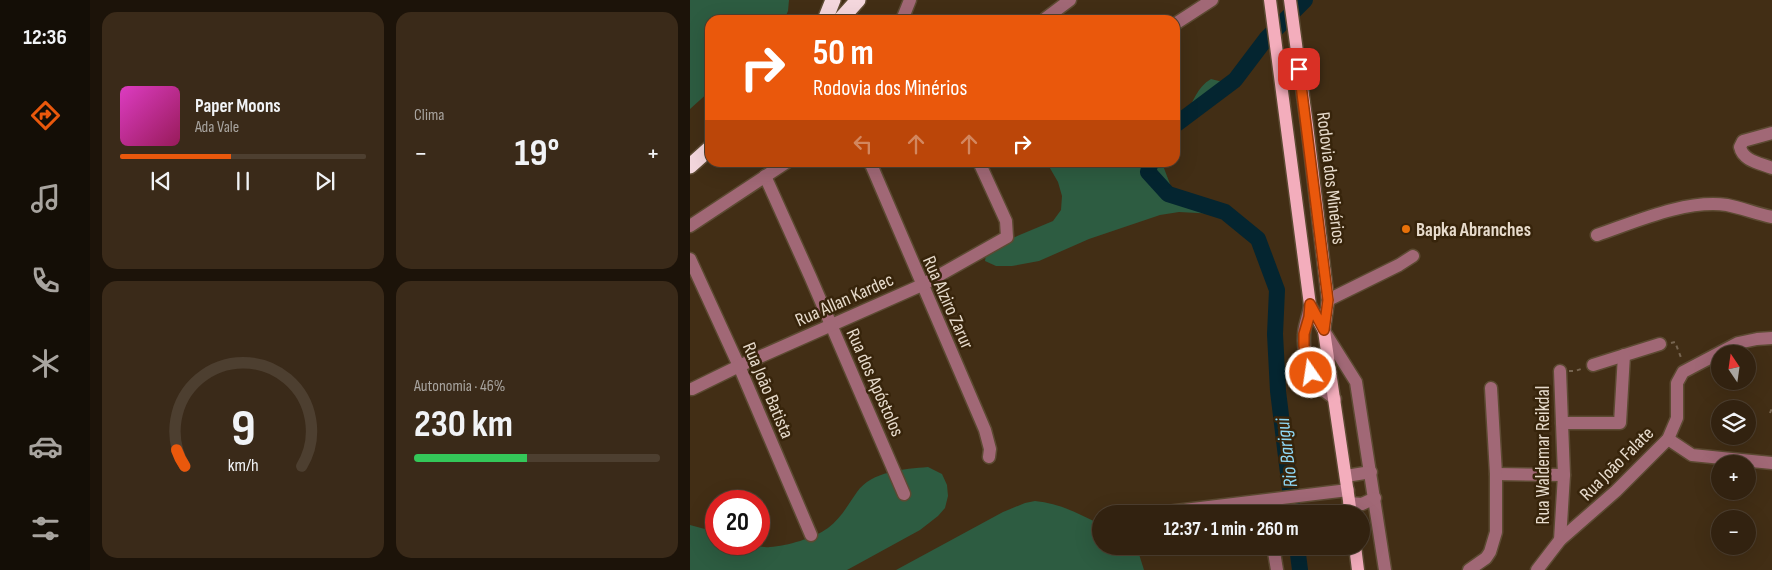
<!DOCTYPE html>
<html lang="pt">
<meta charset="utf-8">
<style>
:root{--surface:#322210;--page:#3a2a19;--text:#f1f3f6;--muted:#a8a49f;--line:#4d3f30;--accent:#ea580c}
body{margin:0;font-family:"Sofia Sans Condensed",sans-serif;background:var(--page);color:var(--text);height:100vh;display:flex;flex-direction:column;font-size:19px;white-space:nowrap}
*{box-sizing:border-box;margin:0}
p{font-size:16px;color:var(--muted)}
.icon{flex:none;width:28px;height:28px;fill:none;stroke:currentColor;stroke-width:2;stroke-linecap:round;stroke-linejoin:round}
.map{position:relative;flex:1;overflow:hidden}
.side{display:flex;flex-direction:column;gap:12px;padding:12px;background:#1c1309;width:600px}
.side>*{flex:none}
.guide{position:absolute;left:15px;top:15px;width:475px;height:152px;border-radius:15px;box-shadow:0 5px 20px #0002,0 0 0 1px var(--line);background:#ea580c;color:#fff;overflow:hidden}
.needle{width:32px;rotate:347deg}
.tools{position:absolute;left:1021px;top:345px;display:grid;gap:10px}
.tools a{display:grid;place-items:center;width:45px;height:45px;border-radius:50%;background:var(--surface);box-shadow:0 5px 20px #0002,0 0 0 1px var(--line);font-size:25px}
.speed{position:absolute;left:15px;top:490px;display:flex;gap:10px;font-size:25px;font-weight:700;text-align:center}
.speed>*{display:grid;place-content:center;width:65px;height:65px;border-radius:50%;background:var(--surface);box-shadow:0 5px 20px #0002,0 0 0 1px var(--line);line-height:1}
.speed .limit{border:8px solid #d22;background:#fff;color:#111}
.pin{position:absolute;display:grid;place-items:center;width:42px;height:42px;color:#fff;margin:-21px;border-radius:10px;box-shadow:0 2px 8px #0006}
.me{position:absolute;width:55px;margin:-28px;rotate:347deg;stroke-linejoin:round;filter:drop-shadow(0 0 4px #0008)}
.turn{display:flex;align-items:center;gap:18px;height:105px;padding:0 25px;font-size:22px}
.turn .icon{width:65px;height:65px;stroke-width:2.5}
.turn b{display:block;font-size:35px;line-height:42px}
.lanes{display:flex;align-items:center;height:48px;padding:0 25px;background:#0003;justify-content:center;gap:25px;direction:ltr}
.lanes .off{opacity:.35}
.big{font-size:38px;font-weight:700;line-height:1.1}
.side .card{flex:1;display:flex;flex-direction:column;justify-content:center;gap:8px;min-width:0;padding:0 18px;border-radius:15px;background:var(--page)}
.side .dial{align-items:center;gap:0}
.dial svg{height:130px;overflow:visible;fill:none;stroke:var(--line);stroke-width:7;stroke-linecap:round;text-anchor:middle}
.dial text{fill:var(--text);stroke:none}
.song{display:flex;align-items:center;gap:15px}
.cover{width:60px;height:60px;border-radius:8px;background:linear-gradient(135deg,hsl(310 70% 55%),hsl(330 70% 35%))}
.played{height:5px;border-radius:2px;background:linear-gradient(90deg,var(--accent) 45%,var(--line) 45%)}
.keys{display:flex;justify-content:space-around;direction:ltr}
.heat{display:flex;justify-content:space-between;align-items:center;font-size:28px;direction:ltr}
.charge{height:8px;border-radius:4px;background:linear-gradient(90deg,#34c759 46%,var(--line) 0)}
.side .tiles{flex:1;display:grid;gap:12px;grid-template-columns:repeat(2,1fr)}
.trip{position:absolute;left:402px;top:505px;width:278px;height:50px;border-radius:25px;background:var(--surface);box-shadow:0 5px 20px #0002,0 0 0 1px var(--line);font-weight:700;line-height:50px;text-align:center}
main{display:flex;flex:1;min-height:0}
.tab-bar{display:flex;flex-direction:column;width:90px;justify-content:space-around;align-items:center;background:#140e06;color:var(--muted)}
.tab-bar .icon{width:35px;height:35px}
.tab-bar .on{color:var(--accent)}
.tab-bar b{font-size:22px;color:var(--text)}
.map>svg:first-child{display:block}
</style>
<main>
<nav class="tab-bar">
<b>12:36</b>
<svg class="icon on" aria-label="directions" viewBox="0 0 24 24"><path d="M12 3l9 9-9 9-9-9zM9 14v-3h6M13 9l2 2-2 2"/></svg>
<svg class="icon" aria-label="music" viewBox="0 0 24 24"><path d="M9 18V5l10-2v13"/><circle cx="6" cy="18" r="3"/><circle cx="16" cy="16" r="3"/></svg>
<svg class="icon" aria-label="phone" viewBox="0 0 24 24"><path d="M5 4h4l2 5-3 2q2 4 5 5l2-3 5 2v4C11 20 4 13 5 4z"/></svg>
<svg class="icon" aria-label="climate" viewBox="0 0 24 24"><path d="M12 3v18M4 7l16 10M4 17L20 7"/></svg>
<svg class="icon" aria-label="car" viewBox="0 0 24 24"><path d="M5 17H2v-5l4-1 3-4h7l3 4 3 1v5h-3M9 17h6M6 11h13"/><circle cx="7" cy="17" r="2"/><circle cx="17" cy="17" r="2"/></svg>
<svg class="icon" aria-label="filters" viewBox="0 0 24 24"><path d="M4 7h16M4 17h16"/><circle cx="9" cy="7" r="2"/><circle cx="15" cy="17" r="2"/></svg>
</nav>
<section class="side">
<div class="tiles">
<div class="card">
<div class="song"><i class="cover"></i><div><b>Paper Moons</b><p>Ada Vale</p></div></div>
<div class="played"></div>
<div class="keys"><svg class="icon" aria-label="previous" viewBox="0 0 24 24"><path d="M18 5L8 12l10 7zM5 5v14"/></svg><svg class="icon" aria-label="pause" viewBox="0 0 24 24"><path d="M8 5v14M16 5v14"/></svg><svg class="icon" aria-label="next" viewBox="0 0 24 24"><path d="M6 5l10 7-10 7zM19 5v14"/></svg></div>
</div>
<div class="card"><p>Clima</p>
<div class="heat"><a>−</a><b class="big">19°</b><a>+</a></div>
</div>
<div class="card dial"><svg viewBox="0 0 100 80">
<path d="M14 69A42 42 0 1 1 86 69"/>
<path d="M14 69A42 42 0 0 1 9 59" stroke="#ea580c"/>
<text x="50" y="56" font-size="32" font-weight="700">9</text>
<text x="50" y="72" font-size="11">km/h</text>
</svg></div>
<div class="card"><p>Autonomia · 46%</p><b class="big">230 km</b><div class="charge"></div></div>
</div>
</section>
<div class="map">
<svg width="1082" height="570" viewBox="0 0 1082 570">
<rect width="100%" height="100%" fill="#422e15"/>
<g fill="#2d5c41">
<polygon points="0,0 99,0 98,11 94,20 20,20 20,91 0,109"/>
<path d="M 521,79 L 533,82 L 542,90 L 485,132 C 487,126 492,121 496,115 C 503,102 507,87 521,79 Z"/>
<polygon points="357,163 472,163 483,192 541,211 545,215 489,212 470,215 399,239 349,261 322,266 306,266 295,261 296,254 306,245 363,221 371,210 372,196 368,182"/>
<path d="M 238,467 L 252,474 L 257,485 L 258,496 L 255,508 L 248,516 L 230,530 L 157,570 L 0,570 L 0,525 L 26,532 L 26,544 C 36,544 47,542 57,544 C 65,545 72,548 80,547 C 97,546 124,538 138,528 C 151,518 158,505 167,492 C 182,471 214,469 238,467 Z"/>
<path d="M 345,501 C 369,503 390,514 411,525 L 411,546 L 443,546 L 448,551 L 454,570 L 206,570 L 313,512 L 335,503 Z"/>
</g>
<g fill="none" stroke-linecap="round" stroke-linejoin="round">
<g stroke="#042530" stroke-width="16">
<polyline points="485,125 545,80 576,39 615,0"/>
<polyline points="461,162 458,172 478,194 535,212 568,239 587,290 585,334 588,391 603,514"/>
<polyline points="607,546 610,570"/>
</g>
<defs>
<g id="minor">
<polyline points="212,20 220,0"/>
<polyline points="356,20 356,18 380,0"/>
<polyline points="485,24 522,0"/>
<path d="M 1082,133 L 1053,141 L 1050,147 C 1053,161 1070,163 1082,168"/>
<polyline points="180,162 295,430 300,449 299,457"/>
<polyline points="75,176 120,276 214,494"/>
<polyline points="0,226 97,162"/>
<path d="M 907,235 C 945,222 996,199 1037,205 C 1052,208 1067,214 1082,217"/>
<polyline points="0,259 49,366 121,535"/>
<polyline points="638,300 709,265 723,256"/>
<path d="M 620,305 C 619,316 614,325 614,335 C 613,349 618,373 627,384 C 632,390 639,394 645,399"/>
<polyline points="634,331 666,382 695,570"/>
<polyline points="903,365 970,344"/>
<polyline points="870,371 874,475 870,540"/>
<polyline points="2,389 49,366 232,285 317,237 316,221 289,162"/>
<polyline points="872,423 930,423 934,355"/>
<polyline points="978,439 1002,455 1082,463"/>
<polyline points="806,474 874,475"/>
<polyline points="656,476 681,472"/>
<polyline points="659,503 672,504 685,498"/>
<polyline points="461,514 658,490"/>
<polyline points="583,546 587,570"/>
<polyline points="779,570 796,558 800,552 806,532 806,474 801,388"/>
<polyline points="847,570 870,540 926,491 978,439 987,418 987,383 993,372 1048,343 1067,339 1082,338"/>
</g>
<g id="major">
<polyline points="580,0 620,305 634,331"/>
<polyline points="600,0 617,125 638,300 634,331 661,514"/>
<polyline points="665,546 668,570"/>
</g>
<g id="highway">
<polyline points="135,20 143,0"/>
<polyline points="150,20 168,0"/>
<polyline points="0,166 20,148"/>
</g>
</defs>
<use href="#minor" stroke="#5c4a32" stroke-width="15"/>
<use href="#major" stroke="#5c4a32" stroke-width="15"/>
<use href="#highway" stroke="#5c4a32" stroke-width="18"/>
<g stroke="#776550" stroke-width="2" stroke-dasharray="4 4" stroke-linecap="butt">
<polyline points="981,343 985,342 992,360"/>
<polyline points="879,371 885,371 894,368"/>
<polyline points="1080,413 1082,408"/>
</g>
<use href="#minor" stroke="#a16876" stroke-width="12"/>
<use href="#major" stroke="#f3adbc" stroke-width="12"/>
<use href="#highway" stroke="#f4d7dd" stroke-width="15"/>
</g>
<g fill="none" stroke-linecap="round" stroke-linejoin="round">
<defs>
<polyline id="route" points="609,69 638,300 634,330 620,304 619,317 614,334 614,346 621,373"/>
</defs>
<use href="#route" stroke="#983908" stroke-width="12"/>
<use href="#route" stroke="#ea580c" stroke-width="9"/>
</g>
<circle fill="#e8710a" stroke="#37240b" stroke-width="2" cx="716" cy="229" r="5"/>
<g text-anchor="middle" stroke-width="5" stroke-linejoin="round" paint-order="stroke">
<g font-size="19" fill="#e7dbcc" stroke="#37240b">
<text transform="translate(642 178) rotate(83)" y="7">Rodovia dos Minérios</text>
<text transform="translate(154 299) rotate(-24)" y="7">Rua Allan Kardec</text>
<text transform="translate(259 302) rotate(66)" y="7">Rua Alziro Zarur</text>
<text transform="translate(186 382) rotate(66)" y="7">Rua dos Apóstolos</text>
<text transform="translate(79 390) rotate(67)" y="7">Rua João Batista</text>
<text transform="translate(852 455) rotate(-90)" y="7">Rua Waldemar Reikdal</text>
<text transform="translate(926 463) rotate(-45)" y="7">Rua João Falate</text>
</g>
<g font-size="19" font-weight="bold" fill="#e7dbcc" stroke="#37240b" text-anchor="start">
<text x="726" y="236">Bapka Abranches</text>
</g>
<g font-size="20" font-style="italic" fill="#90d8f5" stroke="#37240b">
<text transform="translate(596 453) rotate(-97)" y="7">Rio Barigui</text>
</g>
</g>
</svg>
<div class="tools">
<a><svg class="needle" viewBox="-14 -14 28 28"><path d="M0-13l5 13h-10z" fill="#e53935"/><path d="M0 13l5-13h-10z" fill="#a8a49f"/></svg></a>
<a><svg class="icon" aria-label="layers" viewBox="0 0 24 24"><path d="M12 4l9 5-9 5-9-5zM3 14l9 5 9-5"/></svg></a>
<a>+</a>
<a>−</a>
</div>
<div class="speed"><div class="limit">20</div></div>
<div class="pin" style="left:609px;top:69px;background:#d93025"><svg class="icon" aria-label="arrive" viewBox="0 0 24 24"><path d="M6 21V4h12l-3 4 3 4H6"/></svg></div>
<svg class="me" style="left:621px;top:373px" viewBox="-20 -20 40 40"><circle r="17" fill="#ea580c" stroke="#fff" stroke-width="3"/><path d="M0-11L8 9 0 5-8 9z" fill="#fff"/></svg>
<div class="trip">12:37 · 1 min · 260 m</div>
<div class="guide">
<div class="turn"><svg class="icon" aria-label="right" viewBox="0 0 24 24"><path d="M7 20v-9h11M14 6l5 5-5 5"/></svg><div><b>50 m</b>Rodovia dos Minérios</div></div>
<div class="lanes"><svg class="icon off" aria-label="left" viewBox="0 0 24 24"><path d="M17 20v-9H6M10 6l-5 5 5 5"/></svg><svg class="icon off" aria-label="ahead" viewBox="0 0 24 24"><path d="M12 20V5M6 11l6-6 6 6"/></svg><svg class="icon off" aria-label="ahead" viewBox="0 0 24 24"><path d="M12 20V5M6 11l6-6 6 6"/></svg><svg class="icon" aria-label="right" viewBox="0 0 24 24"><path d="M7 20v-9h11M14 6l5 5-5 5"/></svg></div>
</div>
</div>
</main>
